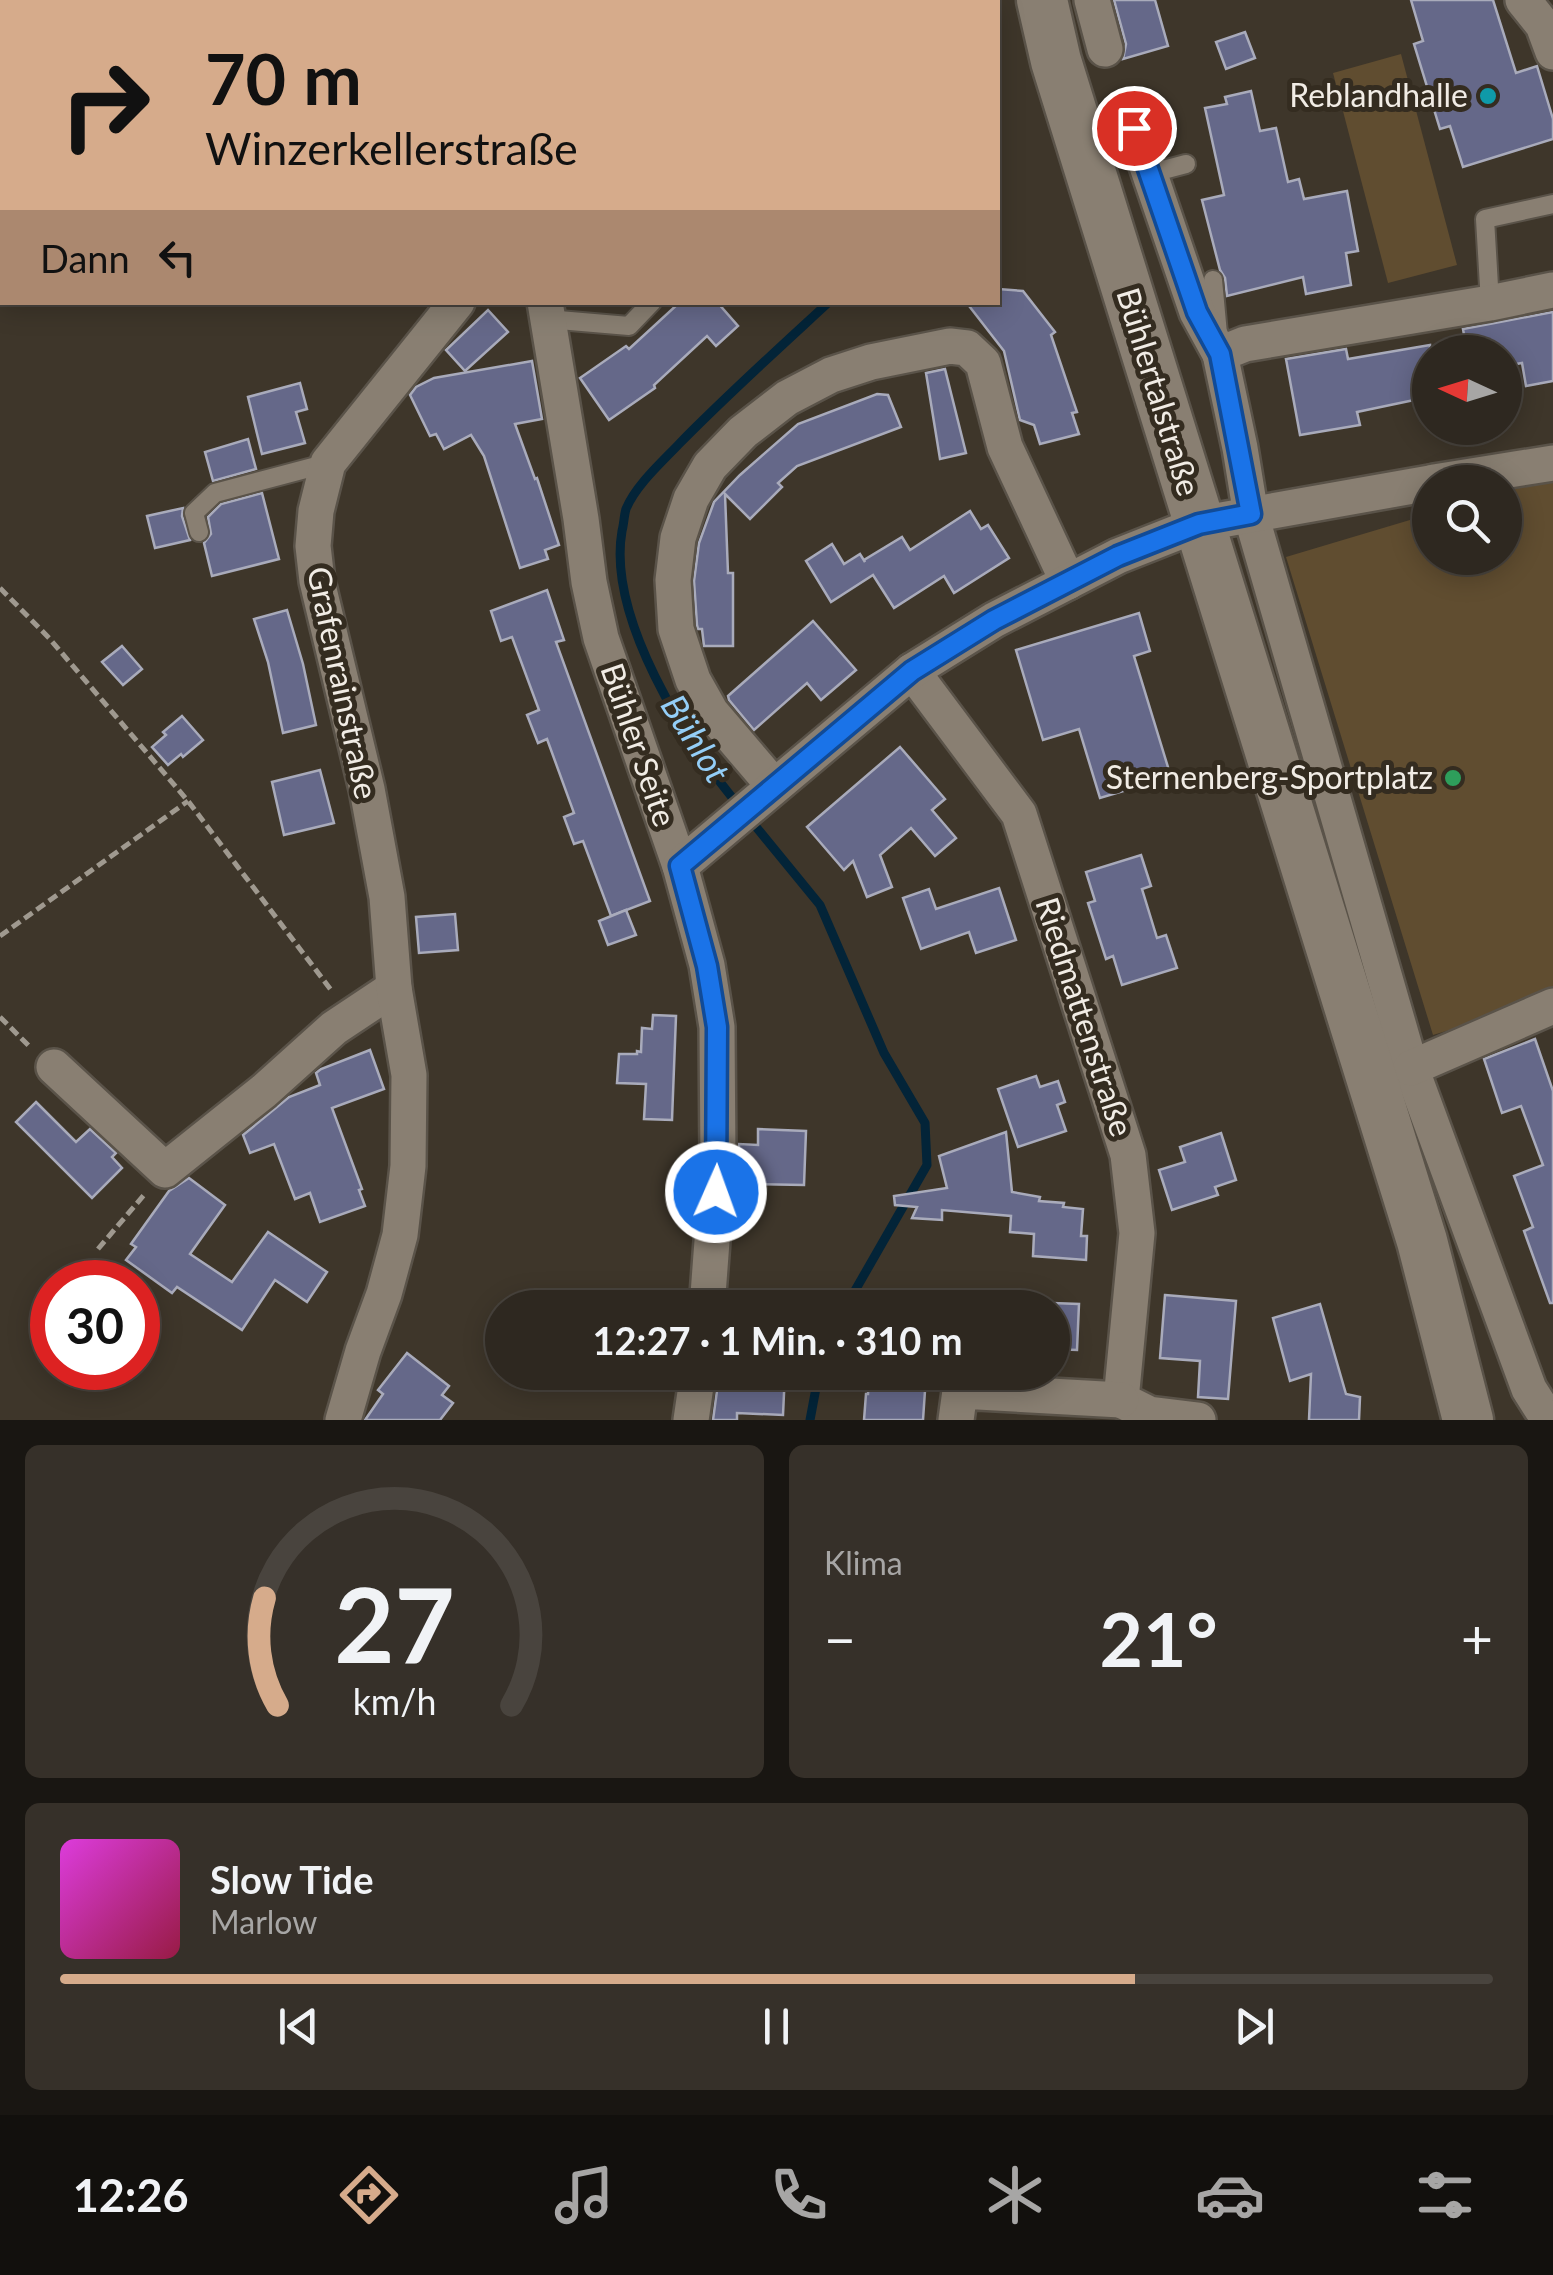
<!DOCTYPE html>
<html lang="de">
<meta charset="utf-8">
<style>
:root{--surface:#2e2820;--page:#363029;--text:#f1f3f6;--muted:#a7a6a5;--line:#49443e;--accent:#d6ab8b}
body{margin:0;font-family:Lato,sans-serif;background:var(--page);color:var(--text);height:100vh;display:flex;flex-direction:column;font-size:38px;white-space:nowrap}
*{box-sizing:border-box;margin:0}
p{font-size:32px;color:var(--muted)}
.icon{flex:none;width:55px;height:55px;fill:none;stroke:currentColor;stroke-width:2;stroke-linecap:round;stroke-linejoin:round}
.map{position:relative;height:1420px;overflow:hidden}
.panel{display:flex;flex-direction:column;gap:25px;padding:25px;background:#191612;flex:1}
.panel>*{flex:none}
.guide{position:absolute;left:0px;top:0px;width:1000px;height:305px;box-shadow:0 5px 25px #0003,0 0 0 2px var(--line);background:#d6ab8b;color:#111;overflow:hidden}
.needle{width:65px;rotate:274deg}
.tools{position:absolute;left:1412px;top:335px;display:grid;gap:20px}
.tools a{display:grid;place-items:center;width:110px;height:110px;border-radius:50%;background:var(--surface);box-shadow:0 5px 25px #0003,0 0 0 2px var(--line);font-size:50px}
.speed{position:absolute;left:30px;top:1260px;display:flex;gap:20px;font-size:50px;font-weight:700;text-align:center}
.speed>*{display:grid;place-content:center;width:130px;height:130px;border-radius:50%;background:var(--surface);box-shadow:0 5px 25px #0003,0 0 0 2px var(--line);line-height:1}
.speed .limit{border:15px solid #d22;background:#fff;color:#111}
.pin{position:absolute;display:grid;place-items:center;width:85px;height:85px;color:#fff;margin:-42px;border:5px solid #fff;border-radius:50%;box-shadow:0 2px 10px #0007}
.me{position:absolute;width:110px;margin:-55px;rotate:2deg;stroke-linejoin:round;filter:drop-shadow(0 0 8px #0008)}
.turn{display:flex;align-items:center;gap:35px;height:210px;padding:0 40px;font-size:45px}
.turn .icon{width:130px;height:130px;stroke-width:2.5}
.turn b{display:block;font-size:70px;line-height:85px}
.then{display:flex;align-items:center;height:95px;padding:0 40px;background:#0003;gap:20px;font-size:38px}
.big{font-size:75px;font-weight:700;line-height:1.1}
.panel .card{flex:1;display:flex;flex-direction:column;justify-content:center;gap:15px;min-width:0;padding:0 35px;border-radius:15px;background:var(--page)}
.panel .dial{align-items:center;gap:0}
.dial svg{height:260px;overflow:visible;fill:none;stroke:var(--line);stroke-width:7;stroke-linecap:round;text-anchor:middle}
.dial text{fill:var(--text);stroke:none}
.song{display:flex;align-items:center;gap:30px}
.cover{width:120px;height:120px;border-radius:15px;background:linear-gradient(135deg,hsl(300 70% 55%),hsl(340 70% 35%))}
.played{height:10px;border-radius:5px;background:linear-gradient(90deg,var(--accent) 75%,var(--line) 75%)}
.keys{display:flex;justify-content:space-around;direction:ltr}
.heat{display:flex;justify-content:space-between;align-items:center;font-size:55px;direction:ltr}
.panel .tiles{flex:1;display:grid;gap:25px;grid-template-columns:1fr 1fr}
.card:last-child{grid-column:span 2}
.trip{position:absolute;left:485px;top:1290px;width:585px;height:100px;border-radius:50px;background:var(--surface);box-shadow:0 5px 25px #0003,0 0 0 2px var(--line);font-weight:700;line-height:100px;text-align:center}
.tabs{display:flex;height:160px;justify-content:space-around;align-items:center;background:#12100d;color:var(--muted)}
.tabs .icon{width:70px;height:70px}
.tabs .active{color:var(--accent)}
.tabs b{font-size:45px;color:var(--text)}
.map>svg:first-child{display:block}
</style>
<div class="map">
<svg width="1553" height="1420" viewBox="0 0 1553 1420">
<rect width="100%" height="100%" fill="#3e362a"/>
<g fill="#604d30">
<polygon points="1401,54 1457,265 1388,283 1333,73"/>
<polygon points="1540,481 1553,481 1553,999 1433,1035 1286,557 1430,514 1430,558 1505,558 1505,492"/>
</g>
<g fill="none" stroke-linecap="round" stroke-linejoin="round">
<g stroke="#032438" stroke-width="9">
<polyline points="961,2 961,0"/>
<path d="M 738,805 C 686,741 607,617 622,531 C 624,524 624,515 626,509 C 636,485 662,462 679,444 C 727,395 778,349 829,302"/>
<polyline points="748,817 820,905 884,1053 925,1123 927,1165 845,1308"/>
<polyline points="810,1420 819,1372"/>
</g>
</g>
<g fill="#656889" stroke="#a9abbb" stroke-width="2.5">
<polygon points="1114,0 1155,0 1168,46 1123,59 1126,44"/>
<polygon points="1411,0 1493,0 1516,73 1537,66 1553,119 1553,139 1463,167 1450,126 1440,129 1414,44 1423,41"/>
<polygon points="1245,32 1255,58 1226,69 1216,42"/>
<polygon points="1251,91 1260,131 1276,128 1288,182 1299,179 1304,199 1347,191 1358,251 1346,253 1351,285 1306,294 1303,277 1227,296 1225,278 1220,270 1202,200 1224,195 1205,108 1227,104 1225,97"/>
<polygon points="998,289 1023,291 1055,332 1051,335 1077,412 1072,413 1079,434 1040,444 1034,425 1020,420 1004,351 966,302 998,302"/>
<polygon points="680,302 717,302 738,326 716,346 707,336 654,385 655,388 609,420 580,378 626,346 629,349"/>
<polygon points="488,310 508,332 465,371 446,350"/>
<polygon points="1553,312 1553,381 1526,386 1522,363 1505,366 1505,352 1467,352 1463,329"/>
<polygon points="1430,345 1430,380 1416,381 1419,399 1357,412 1360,425 1300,435 1286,359 1346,349 1348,359"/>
<polygon points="532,361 542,419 515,424 535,479 537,478 559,545 545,550 548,559 520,568 484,456 471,435 444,449 436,434 430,436 410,395 416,387 434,378"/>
<polygon points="945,369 966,453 940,459 926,373"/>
<polygon points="300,383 307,409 296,412 305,443 262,454 248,397"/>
<polygon points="877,394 888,395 901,427 797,466 778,483 782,487 750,519 725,494 728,573 733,573 733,646 704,646 702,629 698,629 697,625 694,581 699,543 714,502 740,475 798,424"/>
<polygon points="248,439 256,469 213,481 205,452"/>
<polygon points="262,493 279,559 212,576 204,543 211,534 208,517 221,504"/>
<polygon points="183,508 182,516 190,540 155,548 147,516"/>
<polygon points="970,511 981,529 988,525 1009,558 954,593 944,576 894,608 873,575 831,602 806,561 832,544 844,564 860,554 865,562 864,560 902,537 910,550"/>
<polygon points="547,590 564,640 556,642 650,901 611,916 583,841 574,844 564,817 574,813 547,739 538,743 527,715 539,710 512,637 501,641 491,611"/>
<polygon points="287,610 303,664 316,725 283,733 268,662 254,619"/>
<polygon points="1139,613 1150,651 1134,656 1171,777 1100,798 1079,729 1043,740 1016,650"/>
<polygon points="813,621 856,670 821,700 807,683 754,730 729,700 728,696"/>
<polygon points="122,646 142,669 123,685 102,662"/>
<polygon points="182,716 203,740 183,757 181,754 168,765 152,747 166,735 163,732"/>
<polygon points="900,747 945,799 932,810 956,838 935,856 911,828 880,855 892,887 867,897 853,861 844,870 807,827"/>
<polygon points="320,770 334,823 284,835 272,782"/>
<polygon points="1141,855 1151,886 1142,889 1157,938 1166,935 1177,968 1122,985 1113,956 1106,959 1088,903 1095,901 1086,872"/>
<polygon points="999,888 1016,940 976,953 969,932 921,949 903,898 929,889 936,909"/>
<polygon points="626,910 636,935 608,945 599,921"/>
<polygon points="455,914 458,950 419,953 416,917"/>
<polygon points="653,1015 676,1016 672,1120 644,1119 646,1084 617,1083 619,1054 637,1054 637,1051 641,1052 642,1028 652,1029"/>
<polygon points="1535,1039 1553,1091 1553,1303 1550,1303 1524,1231 1533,1227 1514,1176 1543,1165 1521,1106 1502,1113 1484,1059"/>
<polygon points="370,1050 384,1089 332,1108 362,1189 359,1190 365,1206 320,1222 310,1193 295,1199 274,1144 250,1153 243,1135 289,1097 320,1085 316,1073 321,1069"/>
<polygon points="1036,1076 1040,1087 1058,1081 1065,1102 1057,1105 1066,1131 1018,1147 998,1089"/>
<polygon points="36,1102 76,1142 90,1129 116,1153 112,1157 122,1168 92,1198 16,1122"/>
<polygon points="758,1129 806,1131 804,1185 738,1184 739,1144 758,1145"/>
<polygon points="1006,1132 1012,1192 1040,1197 1039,1201 1064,1203 1063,1207 1083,1209 1081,1236 1087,1236 1086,1260 1033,1256 1034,1234 1010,1232 1011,1216 942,1210 942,1220 912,1218 917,1207 895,1205 894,1196 947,1188 939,1156"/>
<polygon points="1221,1133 1236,1180 1215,1187 1218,1195 1172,1210 1159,1170 1185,1162 1180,1147"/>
<polygon points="189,1178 225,1205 190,1254 232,1282 268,1232 327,1272 307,1302 275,1280 242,1330 177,1287 172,1293 126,1260 136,1247 131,1244 169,1191"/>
<polygon points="1165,1295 1236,1301 1228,1399 1198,1397 1200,1361 1160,1358"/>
<polygon points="1052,1303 1079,1304 1077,1350 1052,1349"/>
<polygon points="1320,1304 1346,1394 1360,1397 1359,1420 1309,1420 1311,1374 1290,1381 1273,1318"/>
<polygon points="407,1353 449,1386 442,1395 453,1403 440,1420 365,1420 383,1394 378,1390"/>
<polygon points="757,1372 785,1372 783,1415 737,1413 737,1420 713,1420 719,1376 757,1379"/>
<polygon points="872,1372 917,1372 917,1376 926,1376 923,1420 864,1420 866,1394 868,1394 869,1375 871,1375"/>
</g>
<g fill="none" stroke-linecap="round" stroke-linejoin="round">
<defs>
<g id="service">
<polyline points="1148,174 1186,164"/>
<polyline points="1213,280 1218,334"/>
<polyline points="1490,303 1485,219 1553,204"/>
<polyline points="547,319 629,326 652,302"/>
<polyline points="199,532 194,513 215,493 328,463"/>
</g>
<g id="minor">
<polyline points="1092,0 1105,49"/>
<polyline points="1523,0 1543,25 1553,52"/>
<polyline points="378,2 390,0"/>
<polyline points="679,2 680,0"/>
<polyline points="1134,128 1197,312 1220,354"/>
<polyline points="0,154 2,153"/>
<polyline points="1553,290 1490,303 1245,344 1220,354 1240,448 1251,515 1411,1068 1529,1389 1541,1408 1553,1416"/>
<polyline points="545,302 581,519 589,582 601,638 680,866 707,965 717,1027 718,1161 707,1308"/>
<polyline points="1434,482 1553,463"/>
<polyline points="912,671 1019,814 1128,1155 1137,1233 1121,1400 1149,1414 1198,1420"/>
<polyline points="774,786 711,712 693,680 676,629 673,580 678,538 691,499 710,466 743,432 787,398 831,375 871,362 950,346 967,348 983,363 1005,447 1068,582"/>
<polyline points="680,866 912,671 994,620 1118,556 1199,524 1430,483"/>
<polyline points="54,1067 165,1170 264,1091 334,1028 394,988"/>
<polyline points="1411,1068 1553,1006"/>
<polyline points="343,1420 363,1351 384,1294 400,1235 408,1166 409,1075 394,988 387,897 367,789 317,581 313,546 316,511 328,463 457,302"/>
<polyline points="691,1420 698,1372"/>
<polyline points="956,1420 960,1391 1121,1400"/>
</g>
<polyline id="secondary" points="1042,0 1056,61 1422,1241 1468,1420"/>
</defs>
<use href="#service" stroke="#5a5349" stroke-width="22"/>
<use href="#minor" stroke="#5a5349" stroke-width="40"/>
<use href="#secondary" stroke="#5a5349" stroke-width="55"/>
<g stroke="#9f998f" stroke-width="5" stroke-dasharray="10 5" stroke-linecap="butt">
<polyline points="0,588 49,638 188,801 331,990"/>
<polyline points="0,936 188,801"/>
<polyline points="0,1017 30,1047"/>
<polyline points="98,1249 144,1195"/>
</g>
<use href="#service" stroke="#897f72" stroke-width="18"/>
<use href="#minor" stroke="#897f72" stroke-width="35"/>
<use href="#secondary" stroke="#897f72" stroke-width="50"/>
</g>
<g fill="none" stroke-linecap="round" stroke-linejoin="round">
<defs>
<polyline id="route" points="716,1192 717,1027 707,966 680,866 912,671 994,620 1118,556 1199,524 1251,514 1220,354 1197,312 1134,128"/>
</defs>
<use href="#route" stroke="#114b97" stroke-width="25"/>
<use href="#route" stroke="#1a73e8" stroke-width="18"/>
</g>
<circle fill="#0f9aa8" stroke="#342c20" stroke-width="4" cx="1488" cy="96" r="10"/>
<circle fill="#2e9e5b" stroke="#342c20" stroke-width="4" cx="1453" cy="778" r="10"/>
<g text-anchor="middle" stroke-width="10" stroke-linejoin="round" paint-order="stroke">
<g font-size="32" fill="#f1ece5" stroke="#342c20" text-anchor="end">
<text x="1468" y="107">Reblandhalle</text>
<text x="1433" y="789">Sternenberg-Sportplatz</text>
</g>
<g font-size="32" fill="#f1ece5" stroke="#342c20">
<text transform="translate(1158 392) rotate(73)" y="11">Bühlertalstraße</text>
<text transform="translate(342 683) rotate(78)" y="11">Grafenrainstraße</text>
<text transform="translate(638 745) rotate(71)" y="11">Bühler Seite</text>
<text transform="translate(1084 1017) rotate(72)" y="11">Riedmattenstraße</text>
</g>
<g font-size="35" font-style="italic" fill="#94cef7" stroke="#342c20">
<text transform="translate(695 739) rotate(58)" y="12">Bühlot</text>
</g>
</g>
</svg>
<div class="tools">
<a><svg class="needle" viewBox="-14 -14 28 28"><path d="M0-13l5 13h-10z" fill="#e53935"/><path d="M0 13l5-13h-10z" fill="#a7a6a5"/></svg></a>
<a><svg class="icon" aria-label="search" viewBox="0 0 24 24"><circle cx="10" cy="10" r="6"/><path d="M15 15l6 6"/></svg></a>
</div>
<div class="speed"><div class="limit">30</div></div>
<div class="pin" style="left:1134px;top:128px;background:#d93025"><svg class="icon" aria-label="arrive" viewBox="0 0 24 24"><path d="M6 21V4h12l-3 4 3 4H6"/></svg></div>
<svg class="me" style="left:716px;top:1192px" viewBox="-20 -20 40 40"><circle r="17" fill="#1a73e8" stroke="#fff" stroke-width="3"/><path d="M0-11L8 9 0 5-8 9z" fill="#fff"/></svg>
<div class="trip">12:27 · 1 Min. · 310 m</div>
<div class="guide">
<div class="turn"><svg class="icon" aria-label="right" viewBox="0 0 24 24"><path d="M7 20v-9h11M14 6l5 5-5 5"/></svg><div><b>70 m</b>Winzerkellerstraße</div></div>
<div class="then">Dann<svg class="icon" aria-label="left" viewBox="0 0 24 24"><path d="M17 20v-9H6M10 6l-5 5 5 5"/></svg></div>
</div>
</div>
<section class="panel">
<div class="tiles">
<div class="card dial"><svg viewBox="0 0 100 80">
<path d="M14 69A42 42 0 1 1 86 69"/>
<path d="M14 69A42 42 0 0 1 10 36" stroke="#d6ab8b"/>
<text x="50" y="56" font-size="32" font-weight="700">27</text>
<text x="50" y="72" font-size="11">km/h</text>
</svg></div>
<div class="card"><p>Klima</p>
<div class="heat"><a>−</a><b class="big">21°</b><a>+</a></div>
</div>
<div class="card">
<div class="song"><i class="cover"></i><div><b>Slow Tide</b><p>Marlow</p></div></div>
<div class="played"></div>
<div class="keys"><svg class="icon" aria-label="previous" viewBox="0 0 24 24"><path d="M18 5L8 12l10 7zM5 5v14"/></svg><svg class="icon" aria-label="pause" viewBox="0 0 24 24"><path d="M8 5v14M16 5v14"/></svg><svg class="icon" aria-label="next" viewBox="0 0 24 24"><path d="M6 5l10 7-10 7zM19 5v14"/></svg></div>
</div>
</div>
</section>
<nav class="tabs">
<b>12:26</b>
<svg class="icon active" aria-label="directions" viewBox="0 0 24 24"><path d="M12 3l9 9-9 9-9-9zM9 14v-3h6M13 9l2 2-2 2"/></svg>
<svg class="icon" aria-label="music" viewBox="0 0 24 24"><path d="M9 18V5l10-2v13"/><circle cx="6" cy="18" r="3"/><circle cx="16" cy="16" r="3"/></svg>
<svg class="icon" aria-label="phone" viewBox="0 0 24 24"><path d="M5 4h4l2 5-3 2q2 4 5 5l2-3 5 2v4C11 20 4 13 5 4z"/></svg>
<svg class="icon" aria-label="climate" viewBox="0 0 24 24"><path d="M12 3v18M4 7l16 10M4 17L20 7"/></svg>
<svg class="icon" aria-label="car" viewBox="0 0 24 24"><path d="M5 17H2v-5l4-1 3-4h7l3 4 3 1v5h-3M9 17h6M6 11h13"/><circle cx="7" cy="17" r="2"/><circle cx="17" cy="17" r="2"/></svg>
<svg class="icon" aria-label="filters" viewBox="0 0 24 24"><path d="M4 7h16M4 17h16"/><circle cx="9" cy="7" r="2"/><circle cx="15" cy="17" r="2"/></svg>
</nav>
